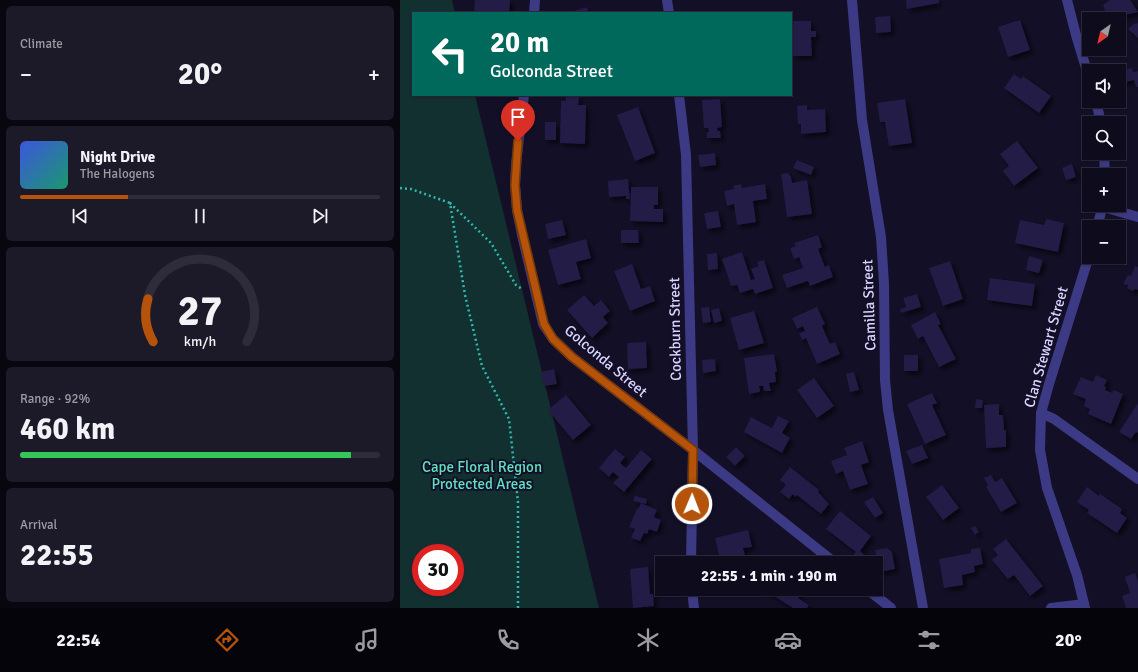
<!DOCTYPE html>
<meta charset="utf-8">
<style>
:root{--surface:#0e0b1c;--page:#1c1929;--text:#f1f3f6;--muted:#9b9ba3;--line:#2e2b3b;--accent:#b45309}
body{margin:0;font-family:Signika,sans-serif;background:var(--page);color:var(--text);height:100vh;display:flex;flex-direction:column;font-size:15px;white-space:nowrap}
*{box-sizing:border-box;margin:0}
p{font-size:13px;color:var(--muted)}
.icon{flex:none;width:22px;height:22px;fill:none;stroke:currentColor;stroke-width:2;stroke-linecap:round;stroke-linejoin:round}
.map{position:relative;flex:1;overflow:hidden}
.details{display:flex;flex-direction:column;gap:6px;padding:6px;background:#08060f;width:400px}
.details>*{flex:none}
.guide{position:absolute;left:12px;top:12px;width:380px;height:84px;border-radius:0px;box-shadow:0 1px 3px #0004,0 0 0 1px var(--line);background:#00695c;color:#fff;overflow:hidden}
.needle{width:26px;rotate:214deg}
.buttons{position:absolute;left:682px;top:12px;display:grid;gap:8px}
.buttons a{display:grid;place-items:center;width:44px;height:44px;border-radius:0px;background:var(--surface);box-shadow:0 1px 3px #0004,0 0 0 1px var(--line);font-size:20px}
.speed{position:absolute;left:12px;top:544px;display:flex;gap:8px;font-size:20px;font-weight:700;text-align:center}
.speed>*{display:grid;place-content:center;width:52px;height:52px;border-radius:50%;background:var(--surface);box-shadow:0 1px 3px #0004,0 0 0 1px var(--line);line-height:1}
.speed .limit{border:6px solid #d22;background:#fff;color:#111}
.pin{position:absolute;display:grid;place-items:center;width:34px;height:34px;color:#fff;margin:-41px -17px;border-radius:50% 50% 50% 0;rotate:-45deg;box-shadow:0 0 4px #0007}
.pin .icon{rotate:45deg}
.me{position:absolute;width:44px;margin:-22px;rotate:1deg;stroke-linejoin:round;filter:drop-shadow(0 0 3px #0008)}
.turn{display:flex;align-items:center;gap:14px;height:84px;padding:0 12px;font-size:18px}
.turn .icon{width:52px;height:52px;stroke-width:2.5}
.turn b{display:block;font-size:28px;line-height:34px}
.big{font-size:30px;font-weight:700;line-height:1.1}
.details .card{flex:1;display:flex;flex-direction:column;justify-content:center;gap:6px;min-width:0;padding:0 14px;border-radius:6px;background:var(--page)}
.details .dial{align-items:center;gap:0}
.dial svg{height:104px;overflow:visible;fill:none;stroke:var(--line);stroke-width:7;stroke-linecap:round;text-anchor:middle}
.dial text{fill:var(--text);stroke:none}
.song{display:flex;align-items:center;gap:12px}
.cover{width:48px;height:48px;border-radius:6px;background:linear-gradient(135deg,hsl(230 70% 55%),hsl(160 70% 35%))}
.played{height:4px;border-radius:2px;background:linear-gradient(90deg,var(--accent) 30%,var(--line) 30%)}
.keys{display:flex;justify-content:space-around;direction:ltr}
.heat{display:flex;justify-content:space-between;align-items:center;font-size:22px;direction:ltr}
.charge{height:6px;border-radius:3px;background:linear-gradient(90deg,#34c759 92%,var(--line) 0)}
.trip{position:absolute;left:255px;top:556px;width:228px;height:40px;border-radius:0px;background:var(--surface);box-shadow:0 1px 3px #0004,0 0 0 1px var(--line);font-weight:700;line-height:40px;text-align:center}
.menu{display:flex;height:64px;justify-content:space-around;align-items:center;background:#06040b;color:var(--muted)}
.menu .icon{width:28px;height:28px}
.menu .current{color:var(--accent)}
.menu b{font-size:18px;color:var(--text)}
main{display:flex;flex:1;min-height:0}
.map>svg:first-child{display:block}
</style>
<main>
<section class="details">
<div class="card"><p>Climate</p>
<div class="heat"><a>−</a><b class="big">20°</b><a>+</a></div>
</div>
<div class="card">
<div class="song"><i class="cover"></i><div><b>Night Drive</b><p>The Halogens</p></div></div>
<div class="played"></div>
<div class="keys"><svg class="icon" aria-label="previous" viewBox="0 0 24 24"><path d="M18 5L8 12l10 7zM5 5v14"/></svg><svg class="icon" aria-label="pause" viewBox="0 0 24 24"><path d="M8 5v14M16 5v14"/></svg><svg class="icon" aria-label="next" viewBox="0 0 24 24"><path d="M6 5l10 7-10 7zM19 5v14"/></svg></div>
</div>
<div class="card dial"><svg viewBox="0 0 100 80">
<path d="M14 69A42 42 0 1 1 86 69"/>
<path d="M14 69A42 42 0 0 1 10 36" stroke="#b45309"/>
<text x="50" y="56" font-size="32" font-weight="700">27</text>
<text x="50" y="72" font-size="11">km/h</text>
</svg></div>
<div class="card"><p>Range · 92%</p><b class="big">460 km</b><div class="charge"></div></div>
<div class="card"><p>Arrival</p><b class="big">22:55</b></div>
</section>
<div class="map">
<svg width="738" height="608" viewBox="0 0 738 608">
<defs>
<filter id="shadow"><feDropShadow dx="3.5" dy="3.5" stdDeviation="2" flood-color="#0009"/></filter>
</defs>
<rect width="100%" height="100%" fill="#130f26"/>
<path fill="#12302f" fill-rule="evenodd" d="M 0,0 L 52,0 L 55,13 L 13,13 L 13,95 L 75,95 L 199,608 L 0,608 ZM 21,553 L 55,553 L 55,587 L 21,587 Z"/>
<g fill="#241b47" filter="url(#shadow)">
<polygon points="75,0 110,0 109,13 74,13"/>
<polygon points="506,0 539,0 539,3 507,9"/>
<polygon points="710,0 730,0 738,12 708,19 703,5"/>
<polygon points="187,7 189,13 168,13"/>
<polygon points="490,16 491,32 476,33 475,17"/>
<polygon points="620,20 630,50 608,57 598,27"/>
<polygon points="392,21 411,21 411,31 416,31 416,37 411,37 412,56 393,56"/>
<polygon points="738,22 738,38 728,29 735,23 736,24"/>
<polygon points="732,68 733,72 738,71 738,87 736,87 734,80 722,83 719,71"/>
<polygon points="614,74 621,79 623,76 651,96 639,113 604,88"/>
<polygon points="166,97 179,97 178,105 186,105 185,144 160,143 161,101 166,101"/>
<polygon points="320,99 322,127 317,128 318,131 320,131 321,138 307,138 307,132 309,132 308,128 304,128 302,100"/>
<polygon points="505,99 512,143 489,146 485,122 480,122 477,103"/>
<polygon points="407,105 407,110 425,109 426,132 401,134 401,124 398,124 397,106"/>
<polygon points="238,107 255,153 235,161 217,115"/>
<rect x="145" y="122" width="11" height="18"/>
<polygon points="617,141 638,168 614,186 603,171 609,166 600,154"/>
<polygon points="315,153 316,165 300,167 298,155"/>
<polygon points="397,160 414,167 411,175 393,168"/>
<polygon points="672,164 676,177 666,180 662,168"/>
<polygon points="388,173 391,177 392,183 407,180 412,214 387,217 381,174"/>
<polygon points="228,179 230,199 226,199 226,196 209,197 208,181"/>
<polygon points="341,184 342,188 365,184 367,199 353,201 356,222 337,225 334,204 327,206 324,191 334,189 333,186"/>
<polygon points="231,187 258,187 258,205 254,205 254,209 263,209 263,222 230,221"/>
<polygon points="318,211 321,227 307,229 304,213"/>
<polygon points="646,219 664,223 658,252 615,243 620,220 644,225"/>
<polygon points="162,220 166,235 148,239 145,224"/>
<polygon points="221,230 238,230 239,243 221,243"/>
<polygon points="418,235 422,247 418,249 425,267 429,265 433,277 410,286 408,281 387,288 382,275 403,268 399,257 394,259 390,248 396,246 394,243"/>
<polygon points="186,239 191,258 176,262 181,279 158,285 148,250"/>
<polygon points="342,252 351,280 355,279 351,269 359,266 357,262 364,260 373,288 355,294 353,289 340,293 337,285 331,286 322,259"/>
<polygon points="317,253 318,269 308,270 307,254"/>
<polygon points="629,256 643,260 639,273 626,270"/>
<polygon points="550,261 563,299 543,306 529,268"/>
<polygon points="232,264 241,289 250,286 255,301 230,311 214,271"/>
<polygon points="735,266 738,267 738,290 735,289 733,291 727,288 728,285 723,284 728,275 731,276"/>
<polygon points="590,278 635,284 632,306 587,300"/>
<polygon points="517,294 521,307 501,313 500,309 506,307 503,298"/>
<polygon points="184,295 194,306 201,300 210,311 203,317 208,323 192,338 167,310"/>
<polygon points="309,307 311,322 303,323 301,308"/>
<polygon points="417,307 425,324 422,326 430,344 435,342 440,354 417,364 406,338 402,340 399,333 405,331 403,326 397,329 392,318"/>
<polygon points="319,308 322,321 314,323 311,310"/>
<polygon points="354,311 364,343 339,350 330,318"/>
<polygon points="535,312 541,324 538,325 556,359 539,367 523,336 518,339 511,325"/>
<polygon points="246,342 247,368 228,369 227,343"/>
<polygon points="374,354 377,372 375,372 376,382 369,383 371,391 364,391 363,386 359,386 360,392 349,394 344,358"/>
<rect x="504" y="355" width="14" height="16"/>
<polygon points="315,359 316,371 303,373 302,360"/>
<polygon points="154,369 157,384 144,386 141,372"/>
<polygon points="454,372 459,390 450,392 446,374"/>
<polygon points="696,375 707,380 704,386 706,387 705,390 712,393 713,390 723,394 711,424 688,414 690,409 684,406 686,399 673,394 681,377 693,382"/>
<polygon points="414,378 434,406 417,418 397,390"/>
<polygon points="532,393 537,403 532,405 546,435 525,444 507,404"/>
<polygon points="166,395 191,425 173,440 148,410"/>
<polygon points="576,399 583,400 582,408 575,408"/>
<polygon points="738,403 738,433 736,432 731,439 719,432"/>
<polygon points="599,404 599,415 603,415 604,430 606,430 606,447 586,448 584,405"/>
<polygon points="378,416 389,421 382,433 390,438 382,453 344,432 351,417 372,428"/>
<polygon points="462,441 469,462 461,465 468,484 450,490 443,471 436,474 431,461 447,455 444,448"/>
<polygon points="522,445 528,458 512,464 506,451"/>
<polygon points="336,447 345,456 335,466 326,457"/>
<polygon points="215,449 225,457 220,463 226,468 241,450 252,459 224,492 213,483 219,477 213,472 209,477 199,468"/>
<polygon points="390,467 419,490 418,492 429,504 421,514 397,495 395,497 393,494 389,499 380,492 386,485 380,480"/>
<polygon points="591,475 595,482 602,478 617,503 601,512 586,487 588,485 584,478"/>
<polygon points="542,485 559,508 543,520 526,497"/>
<polygon points="687,487 699,496 700,494 722,509 720,513 727,518 717,533 687,513 689,510 677,502"/>
<polygon points="235,496 247,499 246,504 233,501"/>
<polygon points="473,497 483,513 475,518 464,502"/>
<polygon points="241,503 257,510 254,517 261,520 257,532 249,529 247,534 244,533 240,541 231,538 235,529 229,527 237,509 238,509"/>
<polygon points="440,511 471,536 460,551 468,558 464,563 456,563 450,559 456,552 426,529"/>
<polygon points="575,526 579,532 575,535 571,528"/>
<polygon points="348,530 352,547 343,548 347,563 321,563 315,538"/>
<polygon points="606,539 643,586 630,596 614,575 608,579 592,560 598,555 593,549"/>
<polygon points="487,548 492,552 495,569 479,572 475,550"/>
<polygon points="580,548 583,564 574,566 575,572 562,575 563,585 544,588 539,559 571,553 571,549"/>
<polygon points="248,567 250,594 253,594 254,606 233,608 230,569"/>
<polygon points="735,573 738,581 738,608 726,608 722,596 730,593 725,577"/>
<polygon points="363,589 396,589 398,590 396,592 400,594 398,598 409,605 407,608 393,608"/>
</g>
<g fill="none" stroke-linecap="round" stroke-linejoin="round">
<g stroke="#2fb8b0" stroke-width="2.5" stroke-dasharray="2 3" stroke-linecap="butt">
<polyline points="0,188 11,189 50,203"/>
<polyline points="118,608 118,502 109,419 82,366 65,295 50,203 91,243 116,285 122,289"/>
</g>
<g stroke="#3d3a85" stroke-width="10">
<polyline points="267,0 269,13"/>
<polyline points="452,0 462,120 481,237 484,284 485,380 488,410 523,608"/>
<polyline points="667,0 676,35 689,78"/>
<polyline points="134,13 135,0"/>
<polyline points="124,95 116,164 115,185 117,210 122,235 143,324 153,339 172,357 293,450 435,563"/>
<polyline points="279,95 286,155 293,450 291,563"/>
<polyline points="696,101 701,123"/>
<polyline points="704,153 705,175"/>
<polyline points="703,207 738,217"/>
<polyline points="697,227 703,205"/>
<polyline points="641,413 654,419 738,479"/>
<polyline points="292,589 294,608"/>
<polyline points="467,589 491,608"/>
<polyline points="651,608 684,604"/>
<polyline points="685,608 677,575 647,488 640,450 641,413 649,384 689,256"/>
</g>
</g>
<g fill="none" stroke-linecap="round" stroke-linejoin="round">
<defs>
<polyline id="route" points="118,141 115,185 117,210 144,324 153,339 172,357 293,450 292,504"/>
</defs>
<use href="#route" stroke="#753606" stroke-width="10"/>
<use href="#route" stroke="#b45309" stroke-width="7"/>
</g>
<g text-anchor="middle" stroke-width="4" stroke-linejoin="round" paint-order="stroke">
<g font-size="15" fill="#d9d4ff" stroke="#130f26">
<text transform="translate(469 305) rotate(-92)" y="5">Camilla Street</text>
<text transform="translate(275 329) rotate(-91)" y="5">Cockburn Street</text>
<text transform="translate(646 347) rotate(-74)" y="5">Clan Stewart Street</text>
<text transform="translate(206 361) rotate(40)" y="5">Golconda Street</text>
</g>
<g font-size="15" fill="#5fe0c0" stroke="#130f26">
<text x="82" y="472">Cape Floral Region<tspan x="82" dy="17">Protected Areas</tspan></text>
</g>
</g>
</svg>
<div class="buttons">
<a><svg class="needle" viewBox="-14 -14 28 28"><path d="M0-13l5 13h-10z" fill="#e53935"/><path d="M0 13l5-13h-10z" fill="#9b9ba3"/></svg></a>
<a><svg class="icon" aria-label="sound" viewBox="0 0 24 24"><path d="M4 9h4l5-4v14l-5-4H4zM17 9q2 3 0 6"/></svg></a>
<a><svg class="icon" aria-label="search" viewBox="0 0 24 24"><circle cx="10" cy="10" r="6"/><path d="M15 15l6 6"/></svg></a>
<a>+</a>
<a>−</a>
</div>
<div class="speed"><div class="limit">30</div></div>
<div class="pin" style="left:118px;top:141px;background:#d93025"><svg class="icon" aria-label="arrive" viewBox="0 0 24 24"><path d="M6 21V4h12l-3 4 3 4H6"/></svg></div>
<svg class="me" style="left:292px;top:504px" viewBox="-20 -20 40 40"><circle r="17" fill="#b45309" stroke="#fff" stroke-width="3"/><path d="M0-11L8 9 0 5-8 9z" fill="#fff"/></svg>
<div class="trip">22:55 · 1 min · 190 m</div>
<div class="guide">
<div class="turn"><svg class="icon" aria-label="left" viewBox="0 0 24 24"><path d="M17 20v-9H6M10 6l-5 5 5 5"/></svg><div><b>20 m</b>Golconda Street</div></div>
</div>
</div>
</main>
<nav class="menu">
<b>22:54</b>
<svg class="icon current" aria-label="directions" viewBox="0 0 24 24"><path d="M12 3l9 9-9 9-9-9zM9 14v-3h6M13 9l2 2-2 2"/></svg>
<svg class="icon" aria-label="music" viewBox="0 0 24 24"><path d="M9 18V5l10-2v13"/><circle cx="6" cy="18" r="3"/><circle cx="16" cy="16" r="3"/></svg>
<svg class="icon" aria-label="phone" viewBox="0 0 24 24"><path d="M5 4h4l2 5-3 2q2 4 5 5l2-3 5 2v4C11 20 4 13 5 4z"/></svg>
<svg class="icon" aria-label="climate" viewBox="0 0 24 24"><path d="M12 3v18M4 7l16 10M4 17L20 7"/></svg>
<svg class="icon" aria-label="car" viewBox="0 0 24 24"><path d="M5 17H2v-5l4-1 3-4h7l3 4 3 1v5h-3M9 17h6M6 11h13"/><circle cx="7" cy="17" r="2"/><circle cx="17" cy="17" r="2"/></svg>
<svg class="icon" aria-label="filters" viewBox="0 0 24 24"><path d="M4 7h16M4 17h16"/><circle cx="9" cy="7" r="2"/><circle cx="15" cy="17" r="2"/></svg>
<b>20°</b>
</nav>
